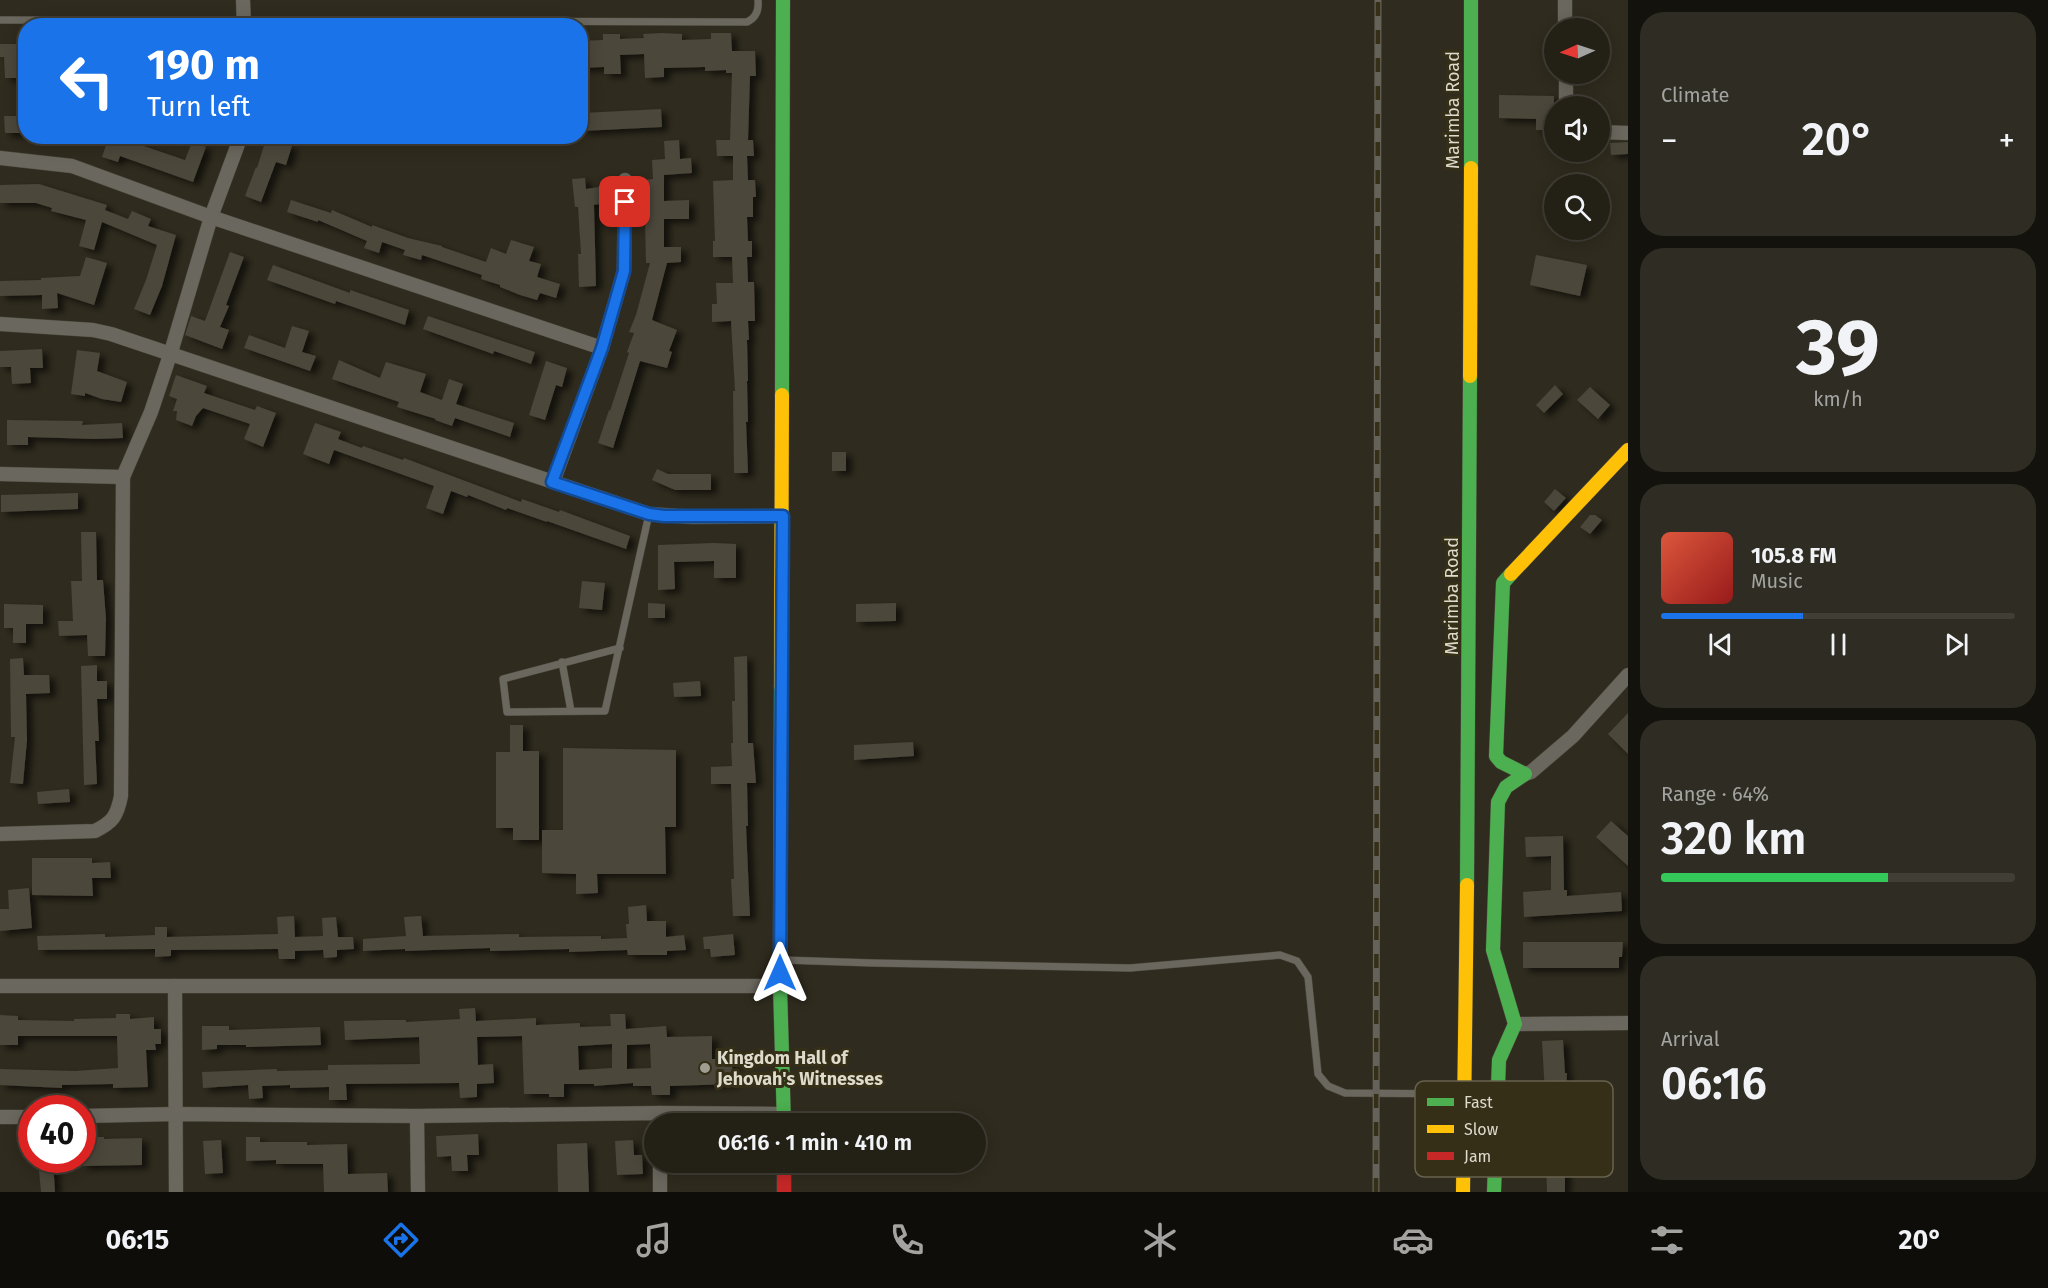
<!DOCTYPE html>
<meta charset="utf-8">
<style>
:root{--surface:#232016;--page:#2f2d23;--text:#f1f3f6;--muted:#a3a3a1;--line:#403e35;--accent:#1a73e8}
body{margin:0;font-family:"Fira Sans",sans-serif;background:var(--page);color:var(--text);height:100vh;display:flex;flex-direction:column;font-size:22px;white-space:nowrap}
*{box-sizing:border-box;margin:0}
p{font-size:20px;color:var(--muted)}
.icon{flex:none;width:33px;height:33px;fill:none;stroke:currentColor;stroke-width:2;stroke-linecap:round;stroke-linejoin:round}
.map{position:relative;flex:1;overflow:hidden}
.details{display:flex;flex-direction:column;gap:12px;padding:12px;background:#13120c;width:420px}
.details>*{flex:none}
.guide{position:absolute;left:18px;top:18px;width:570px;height:126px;border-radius:24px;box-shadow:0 3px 15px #0003,0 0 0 2px var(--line);background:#1a73e8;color:#fff;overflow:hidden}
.needle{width:39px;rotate:267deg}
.fabs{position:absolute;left:1544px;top:18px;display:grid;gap:12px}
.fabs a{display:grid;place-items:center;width:66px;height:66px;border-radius:50%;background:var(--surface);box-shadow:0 3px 15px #0003,0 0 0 2px var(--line);font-size:30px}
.speed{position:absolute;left:18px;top:1095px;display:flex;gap:12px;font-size:30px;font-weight:700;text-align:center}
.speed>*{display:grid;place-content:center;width:78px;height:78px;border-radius:50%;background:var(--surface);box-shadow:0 3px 15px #0003,0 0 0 2px var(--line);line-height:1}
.speed .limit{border:9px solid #d22;background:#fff;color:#111}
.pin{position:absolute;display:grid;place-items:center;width:51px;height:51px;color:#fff;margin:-26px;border-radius:12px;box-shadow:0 3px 9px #0006}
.me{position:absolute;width:66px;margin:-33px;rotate:0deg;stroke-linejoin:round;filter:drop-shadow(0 0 4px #0008)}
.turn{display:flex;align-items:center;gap:21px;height:126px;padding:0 30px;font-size:27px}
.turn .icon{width:78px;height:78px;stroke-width:2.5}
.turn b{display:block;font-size:42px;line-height:51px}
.big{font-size:45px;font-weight:600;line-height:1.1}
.details .card{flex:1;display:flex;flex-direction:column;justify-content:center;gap:9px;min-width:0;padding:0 21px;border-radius:24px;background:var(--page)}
.details .dial{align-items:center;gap:0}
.dial b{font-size:78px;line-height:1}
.song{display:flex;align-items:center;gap:18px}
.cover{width:72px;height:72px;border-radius:9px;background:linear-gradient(135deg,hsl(10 70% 55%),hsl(0 70% 35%))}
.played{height:6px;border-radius:3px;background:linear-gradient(90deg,var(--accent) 40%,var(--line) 40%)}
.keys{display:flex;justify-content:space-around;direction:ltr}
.heat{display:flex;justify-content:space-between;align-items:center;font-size:33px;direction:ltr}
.charge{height:9px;border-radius:4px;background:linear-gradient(90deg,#34c759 64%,var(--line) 0)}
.trip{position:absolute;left:644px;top:1113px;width:342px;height:60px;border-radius:30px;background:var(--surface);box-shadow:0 3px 15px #0003,0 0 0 2px var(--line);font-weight:600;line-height:60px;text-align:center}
.tab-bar{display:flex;height:96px;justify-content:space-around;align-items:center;background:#0e0d09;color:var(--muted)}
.tab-bar .icon{width:42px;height:42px}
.tab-bar .selected{color:var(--accent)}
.tab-bar b{font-size:27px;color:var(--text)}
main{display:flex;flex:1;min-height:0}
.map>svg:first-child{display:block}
</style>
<main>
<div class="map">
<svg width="1628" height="1192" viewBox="0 0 1628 1192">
<defs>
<filter id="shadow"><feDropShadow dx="6" dy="4" stdDeviation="3" flood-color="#0009"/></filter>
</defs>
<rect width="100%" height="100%" fill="#2f2b1e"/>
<g fill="#4b473a" fill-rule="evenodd" filter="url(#shadow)">
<polygon points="662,33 682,34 682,40 711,39 711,33 731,33 732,51 755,51 756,76 750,76 748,140 753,140 754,156 747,156 748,180 755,180 756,197 753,197 753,217 747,217 748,241 752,241 752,257 747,257 748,282 754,282 755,321 748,321 749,340 747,340 748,381 747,381 748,422 746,422 748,473 734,473 733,391 735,391 731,321 712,322 712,304 717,304 716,283 733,283 732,257 713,257 713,241 715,241 713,181 733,180 733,156 717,156 716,140 730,140 732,73 726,73 726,70 705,71 705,67 664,68 664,77 645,78 644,54 620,55 621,74 604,74 604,67 580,68 580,41 603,40 603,34 620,34 620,39 644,38 643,34"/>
<polygon points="0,44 26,44 26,78 5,78 4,57 0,57"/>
<polygon points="1499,95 1554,96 1554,130 1536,130 1536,119 1499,118"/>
<polygon points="661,109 662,127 582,131 582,113"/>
<polygon points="4,116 26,116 26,133 5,133"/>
<polygon points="109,136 127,136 126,140 185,160 192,142 206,147 193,182 120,156 118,162 102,157"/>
<polygon points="267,136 282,136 280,142 292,146 286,165 276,162 261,202 245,196 256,167 257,168"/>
<polygon points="679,140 680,159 691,158 692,173 664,175 664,201 689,200 689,219 664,219 664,247 681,247 681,262 667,263 652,320 677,330 669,351 672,352 667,368 640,361 613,448 598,443 609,410 610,411 629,353 627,352 634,333 629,332 636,315 650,263 646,263 644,180 653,179 652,160 665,159 664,141"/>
<polygon points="1628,142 1628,154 1611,155 1610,143"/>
<polygon points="585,178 586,189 599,187 600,204 594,205 596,286 579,287 578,254 581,254 578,207 575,207 572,179"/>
<polygon points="39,184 107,205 105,210 128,219 132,211 151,219 148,226 176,235 162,286 150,315 134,309 146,280 157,245 102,222 94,250 79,246 86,220 51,211 52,208 36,203 0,203 0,185"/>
<polygon points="291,200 331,213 332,210 372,227 372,225 408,238 442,246 442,247 486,262 491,248 506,254 511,240 534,247 529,261 541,264 537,277 560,284 556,298 540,293 537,300 520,295 500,287 500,285 481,279 482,275 422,255 421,260 403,255 405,250 382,242 379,253 364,248 367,241 318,220 318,222 287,212"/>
<polygon points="230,252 244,257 226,305 229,306 220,327 229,330 222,349 185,335 191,316 205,321"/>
<polygon points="1536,255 1587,265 1580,296 1530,285"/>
<polygon points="86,257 107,263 94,305 57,293 58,308 42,309 42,295 0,296 0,281 41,280 41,278 80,276"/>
<polygon points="273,265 350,293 350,290 409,310 405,325 336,301 335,304 267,280"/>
<polygon points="428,316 535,352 531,364 494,351 493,354 423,329"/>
<polygon points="292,326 309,331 302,352 316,356 310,371 244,348 249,335 285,348"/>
<polygon points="42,349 43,368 30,368 31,383 12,384 11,367 0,367 0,351"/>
<polygon points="77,350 100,353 97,371 127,382 121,402 102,399 85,393 85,396 71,394"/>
<polygon points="339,360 380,378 386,362 426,374 420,392 442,400 449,379 463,384 456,404 514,423 510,437 455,418 452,426 435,420 436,419 397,407 399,402 332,379"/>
<polygon points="546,361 567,368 562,387 556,385 545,420 529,415"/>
<polygon points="176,375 207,386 204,393 255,410 257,406 276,413 263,447 244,439 250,424 203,408 196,416 192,426 176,420 177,411 173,411 177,399 169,396"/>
<polygon points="1555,385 1563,394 1544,413 1536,405"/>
<polygon points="1590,387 1610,405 1598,419 1577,400"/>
<polygon points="7,420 83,421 82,425 122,423 123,438 95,439 28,437 28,445 7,445"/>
<polygon points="315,423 341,432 338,439 362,448 363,446 403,460 404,458 521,502 522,499 559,512 560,510 630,536 626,549 547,521 547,522 507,508 506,510 468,495 467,497 451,491 443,514 426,508 434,486 334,450 329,464 303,454"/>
<rect x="832" y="452" width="14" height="19"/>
<polygon points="657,469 668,474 711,474 711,490 675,490 652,480"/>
<polygon points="1555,489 1566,498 1554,511 1544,502"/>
<polygon points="78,493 78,509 1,512 1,495"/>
<polygon points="1590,515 1595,515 1602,520 1590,534 1580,527"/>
<polygon points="81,532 96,532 97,580 103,580 106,619 105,656 88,656 87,635 59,636 58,621 73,621 71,581 82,581"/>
<polygon points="714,543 736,544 736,578 714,578 714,561 674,562 675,589 658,590 658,545"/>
<polygon points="582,581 605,583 602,610 579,608"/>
<polygon points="648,603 665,604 665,618 648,618"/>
<polygon points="896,603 896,621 856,622 856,604"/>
<polygon points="4,604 43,605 43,624 26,624 26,643 13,643 13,628 4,628"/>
<polygon points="747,656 748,743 753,743 756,783 747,783 748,826 746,826 750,916 733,916 731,879 734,879 731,784 711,784 711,767 732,766 731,743 733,743 732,701 735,701 734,657"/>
<polygon points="23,658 24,675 49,675 50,693 26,694 27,740 23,784 10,783 15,737 11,737 10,659"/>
<polygon points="97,665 97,681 107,681 107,699 97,699 99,741 95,741 97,784 84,785 81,666"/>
<polygon points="700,681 701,696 674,697 673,683"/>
<polygon points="1628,713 1628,754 1608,734"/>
<polygon points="510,725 523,725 523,751 539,751 539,840 513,840 513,828 496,828 496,752 510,752"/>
<polygon points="913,742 914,756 854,760 854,745"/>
<polygon points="563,748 676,750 676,827 665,827 666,874 597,874 598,893 576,894 576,874 542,873 542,830 563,830"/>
<polygon points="69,789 70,802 38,804 37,792"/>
<polygon points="1611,821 1628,836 1628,866 1596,837"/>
<polygon points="1563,836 1564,890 1567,890 1567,896 1621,892 1622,911 1524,917 1523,892 1551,890 1551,856 1526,857 1525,837"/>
<polygon points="32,858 92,858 92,863 110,862 111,878 92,878 93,896 32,895"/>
<polygon points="29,888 32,928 0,931 0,909 9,909 8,890"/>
<polygon points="646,905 647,921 666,921 666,937 684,935 686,950 667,951 667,955 628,955 627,950 569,952 569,949 490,951 490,948 405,951 405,949 363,951 363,939 406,936 404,917 421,916 423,936 519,934 519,937 601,936 601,939 627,938 626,924 629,924 628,907"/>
<polygon points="294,916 295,937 323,936 322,918 336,917 338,937 353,937 354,949 337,950 337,957 324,958 323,950 295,951 295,959 279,959 278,949 171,950 171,956 155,957 155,949 38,950 37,936 105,934 105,937 155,935 155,927 167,927 167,937 278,934 277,917"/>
<polygon points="733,934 735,955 711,957 710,949 704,949 703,937"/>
<polygon points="1523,942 1623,942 1622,957 1619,957 1619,968 1523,968"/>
<path d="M 475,1008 L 476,1021 L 536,1018 L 536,1025 L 580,1023 L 580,1027 L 611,1026 L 610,1014 L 625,1014 L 626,1029 L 666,1026 L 667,1037 L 712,1036 L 712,1059 L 732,1059 L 733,1084 L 670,1086 L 670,1095 L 652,1095 L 651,1086 L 633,1086 L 633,1083 L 594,1086 L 594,1084 L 564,1084 L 564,1097 L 549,1097 L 549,1094 L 524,1094 L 522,1036 L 477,1037 L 478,1065 L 493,1064 L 494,1083 L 477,1084 L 477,1097 L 460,1098 L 459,1083 L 346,1084 L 347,1100 L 329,1100 L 329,1087 L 290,1088 L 290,1085 L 262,1086 L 263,1098 L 249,1099 L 248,1085 L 203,1088 L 202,1072 L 277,1069 L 277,1071 L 328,1070 L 328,1065 L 420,1064 L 419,1037 L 345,1040 L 344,1021 L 386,1020 L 406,1020 L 406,1022 L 460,1019 L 459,1009 ZM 612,1044 L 612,1068 L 579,1070 L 578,1046 ZM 650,1044 L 651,1068 L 627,1069 L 627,1045 Z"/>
<polygon points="116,1014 130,1014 130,1019 154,1017 154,1029 161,1029 161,1044 155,1044 156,1050 146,1050 148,1087 113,1088 113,1084 62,1085 62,1088 0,1085 0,1069 75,1071 118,1068 117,1036 18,1036 18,1045 0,1045 0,1015 18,1016 18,1020 74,1021 74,1019 116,1018"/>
<polygon points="202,1026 229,1026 229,1030 320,1027 321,1045 246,1047 246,1045 217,1045 217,1049 202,1050"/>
<polygon points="1563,1040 1565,1073 1567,1073 1566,1095 1545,1094 1542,1041"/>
<polygon points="478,1134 479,1155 467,1155 468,1171 452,1171 451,1156 437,1157 436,1136"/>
<polygon points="92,1137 104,1137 104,1139 142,1138 142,1165 82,1166 82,1145 92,1146"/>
<polygon points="246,1137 260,1137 260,1142 307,1142 307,1145 347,1144 348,1174 387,1173 388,1192 324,1192 323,1164 276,1164 276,1160 246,1161"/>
<polygon points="221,1140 223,1173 205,1174 203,1141"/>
<polygon points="633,1140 634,1155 642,1155 643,1174 617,1175 615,1141"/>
<polygon points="587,1143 589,1192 558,1192 557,1144"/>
<polygon points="1565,1158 1565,1192 1547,1192 1546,1159"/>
<polygon points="38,1160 53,1160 55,1192 41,1192"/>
</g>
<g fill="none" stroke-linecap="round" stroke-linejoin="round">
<defs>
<g id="lane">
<path d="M 0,20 L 747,22 C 756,18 759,10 758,0"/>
<polyline points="620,648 503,679 507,712 605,711 649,514"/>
<polyline points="562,662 571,711"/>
<polyline points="783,960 873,963 1130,968 1280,955 1297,961 1308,977 1318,1074 1328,1086 1345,1093 1462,1094"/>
</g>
<g id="street">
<polyline points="243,0 244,26"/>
<polyline points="1565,0 1565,28"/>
<polyline points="1566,74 1566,106"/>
<polyline points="1599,132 1628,133"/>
<polyline points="0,158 72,166 211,217 602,348"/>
<polyline points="0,324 93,330 111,334 649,514 693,517 783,516"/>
<polyline points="0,474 123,477"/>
<polyline points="553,482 602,348 624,271 625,180"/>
<polyline points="1525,774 1531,772 1573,736 1628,675"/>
<path d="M 0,834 L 95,831 C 113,822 117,816 121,796 L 123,477 L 151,412 L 171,352 L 211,217 L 241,136"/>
<polyline points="0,986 780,986"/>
<polyline points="175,986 176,1192"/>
<polyline points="1515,1024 1628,1023"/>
<polyline points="660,1113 783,1114"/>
<polyline points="82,1116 176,1114 417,1116 660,1113 660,1124"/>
<polyline points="417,1116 418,1192"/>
<polyline points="0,1117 32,1117"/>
<polyline points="660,1162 660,1192"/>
</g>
<g id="fast">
<polyline points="1471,168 1471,0"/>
<polyline points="782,395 783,0"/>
<polyline points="781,686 780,986 784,1124"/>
<polyline points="1467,885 1470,376"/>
<polyline points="1494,1192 1499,1060 1515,1024 1493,950 1498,802 1506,787 1525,774 1501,762 1496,756 1503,583 1511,574"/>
</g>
<g id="slow">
<polyline points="1470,376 1471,168"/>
<polyline points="1511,574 1628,450"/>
<polyline points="781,686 782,395"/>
<polyline points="1463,1192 1467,885"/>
</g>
<polyline id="jam" points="784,1162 784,1192"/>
</defs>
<use href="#lane" stroke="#4a473c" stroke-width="8"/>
<use href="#street" stroke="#4a473c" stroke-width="15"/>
<use href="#fast" stroke="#4a473c" stroke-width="15"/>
<use href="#slow" stroke="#4a473c" stroke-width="15"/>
<use href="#jam" stroke="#4a473c" stroke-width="15"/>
<use href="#lane" stroke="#6a675e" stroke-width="7"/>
<use href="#street" stroke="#6a675e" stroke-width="14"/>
<use href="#fast" stroke="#4caf50" stroke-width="14"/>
<use href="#slow" stroke="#ffc107" stroke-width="14"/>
<use href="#jam" stroke="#c62828" stroke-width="14"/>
<defs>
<polyline id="rail" points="1376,1192 1378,0"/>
</defs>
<use href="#rail" stroke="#656259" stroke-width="7"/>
<use href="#rail" stroke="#352f18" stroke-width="4.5" stroke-dasharray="14" stroke-linecap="butt"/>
</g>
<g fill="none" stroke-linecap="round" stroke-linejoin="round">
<defs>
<polyline id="route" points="625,202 624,271 602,348 552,482 649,514 664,516 783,516 780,973"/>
</defs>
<use href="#route" stroke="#114b97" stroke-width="15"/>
<use href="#route" stroke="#1a73e8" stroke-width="10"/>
</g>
<circle fill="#a19d90" stroke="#352f18" stroke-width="2" cx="705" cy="1068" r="6"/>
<g text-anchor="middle" stroke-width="6" stroke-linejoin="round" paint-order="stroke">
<g font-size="18" fill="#dedbcd" stroke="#352f18">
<text transform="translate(1453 110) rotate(-90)" y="6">Marimba Road</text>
<text transform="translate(1452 596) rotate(-90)" y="6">Marimba Road</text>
</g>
<g font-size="18" font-weight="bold" fill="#dedbcd" stroke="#352f18" text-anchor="start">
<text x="717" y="1064">Kingdom Hall of<tspan x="717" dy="21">Jehovah's Witnesses</tspan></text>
</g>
</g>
<rect x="1415" y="1081" width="198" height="96" rx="9" fill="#352f18" stroke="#68634e" stroke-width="1.5"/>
<rect x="1427" y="1098" width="27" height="8" fill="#4caf50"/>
<rect x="1427" y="1125" width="27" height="8" fill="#ffc107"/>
<rect x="1427" y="1152" width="27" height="8" fill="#c62828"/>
<g font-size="16" fill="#dedbcd">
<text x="1464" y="1108">Fast</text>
<text x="1464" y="1135">Slow</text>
<text x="1464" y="1162">Jam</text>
</g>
</svg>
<div class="fabs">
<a><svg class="needle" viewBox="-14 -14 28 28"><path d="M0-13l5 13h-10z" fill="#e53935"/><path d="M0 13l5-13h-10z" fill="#a3a3a1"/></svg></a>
<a><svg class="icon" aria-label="sound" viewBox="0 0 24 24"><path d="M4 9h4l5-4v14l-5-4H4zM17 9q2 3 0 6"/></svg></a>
<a><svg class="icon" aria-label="search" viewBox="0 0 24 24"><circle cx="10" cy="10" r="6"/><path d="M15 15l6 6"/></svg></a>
</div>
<div class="speed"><div class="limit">40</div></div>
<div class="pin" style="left:625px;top:202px;background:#d93025"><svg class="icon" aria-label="arrive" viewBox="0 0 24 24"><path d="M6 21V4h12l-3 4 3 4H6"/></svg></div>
<svg class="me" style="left:780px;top:973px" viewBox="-20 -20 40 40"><path d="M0-17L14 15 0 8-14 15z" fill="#1a73e8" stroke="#fff" stroke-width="4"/></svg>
<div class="trip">06:16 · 1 min · 410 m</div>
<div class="guide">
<div class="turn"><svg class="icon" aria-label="left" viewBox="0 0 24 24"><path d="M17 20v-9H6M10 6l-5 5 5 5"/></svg><div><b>190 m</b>Turn left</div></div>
</div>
</div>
<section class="details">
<div class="card"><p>Climate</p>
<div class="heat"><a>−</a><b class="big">20°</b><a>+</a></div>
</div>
<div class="card dial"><b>39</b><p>km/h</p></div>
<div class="card">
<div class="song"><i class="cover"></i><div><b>105.8 FM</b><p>Music</p></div></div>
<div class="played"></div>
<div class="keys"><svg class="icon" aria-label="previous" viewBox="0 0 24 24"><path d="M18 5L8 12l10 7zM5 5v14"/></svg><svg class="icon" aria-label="pause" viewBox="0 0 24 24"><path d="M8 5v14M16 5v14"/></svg><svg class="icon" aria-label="next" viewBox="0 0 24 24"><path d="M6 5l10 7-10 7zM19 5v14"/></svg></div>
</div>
<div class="card"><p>Range · 64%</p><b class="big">320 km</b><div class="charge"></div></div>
<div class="card"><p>Arrival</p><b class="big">06:16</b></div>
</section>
</main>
<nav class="tab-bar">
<b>06:15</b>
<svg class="icon selected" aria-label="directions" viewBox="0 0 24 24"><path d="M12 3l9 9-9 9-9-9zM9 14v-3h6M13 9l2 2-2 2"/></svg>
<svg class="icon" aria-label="music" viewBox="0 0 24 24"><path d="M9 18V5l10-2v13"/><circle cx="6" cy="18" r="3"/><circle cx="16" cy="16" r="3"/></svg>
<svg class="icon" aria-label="phone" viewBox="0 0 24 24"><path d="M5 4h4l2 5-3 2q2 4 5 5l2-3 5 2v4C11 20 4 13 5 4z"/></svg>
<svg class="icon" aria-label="climate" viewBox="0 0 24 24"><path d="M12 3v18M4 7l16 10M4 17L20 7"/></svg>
<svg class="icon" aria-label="car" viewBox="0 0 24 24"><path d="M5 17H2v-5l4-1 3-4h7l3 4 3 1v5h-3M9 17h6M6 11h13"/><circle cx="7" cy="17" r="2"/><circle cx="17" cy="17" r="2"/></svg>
<svg class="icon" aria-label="filters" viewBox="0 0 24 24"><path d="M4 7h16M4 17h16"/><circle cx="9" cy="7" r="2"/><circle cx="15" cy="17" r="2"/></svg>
<b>20°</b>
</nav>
